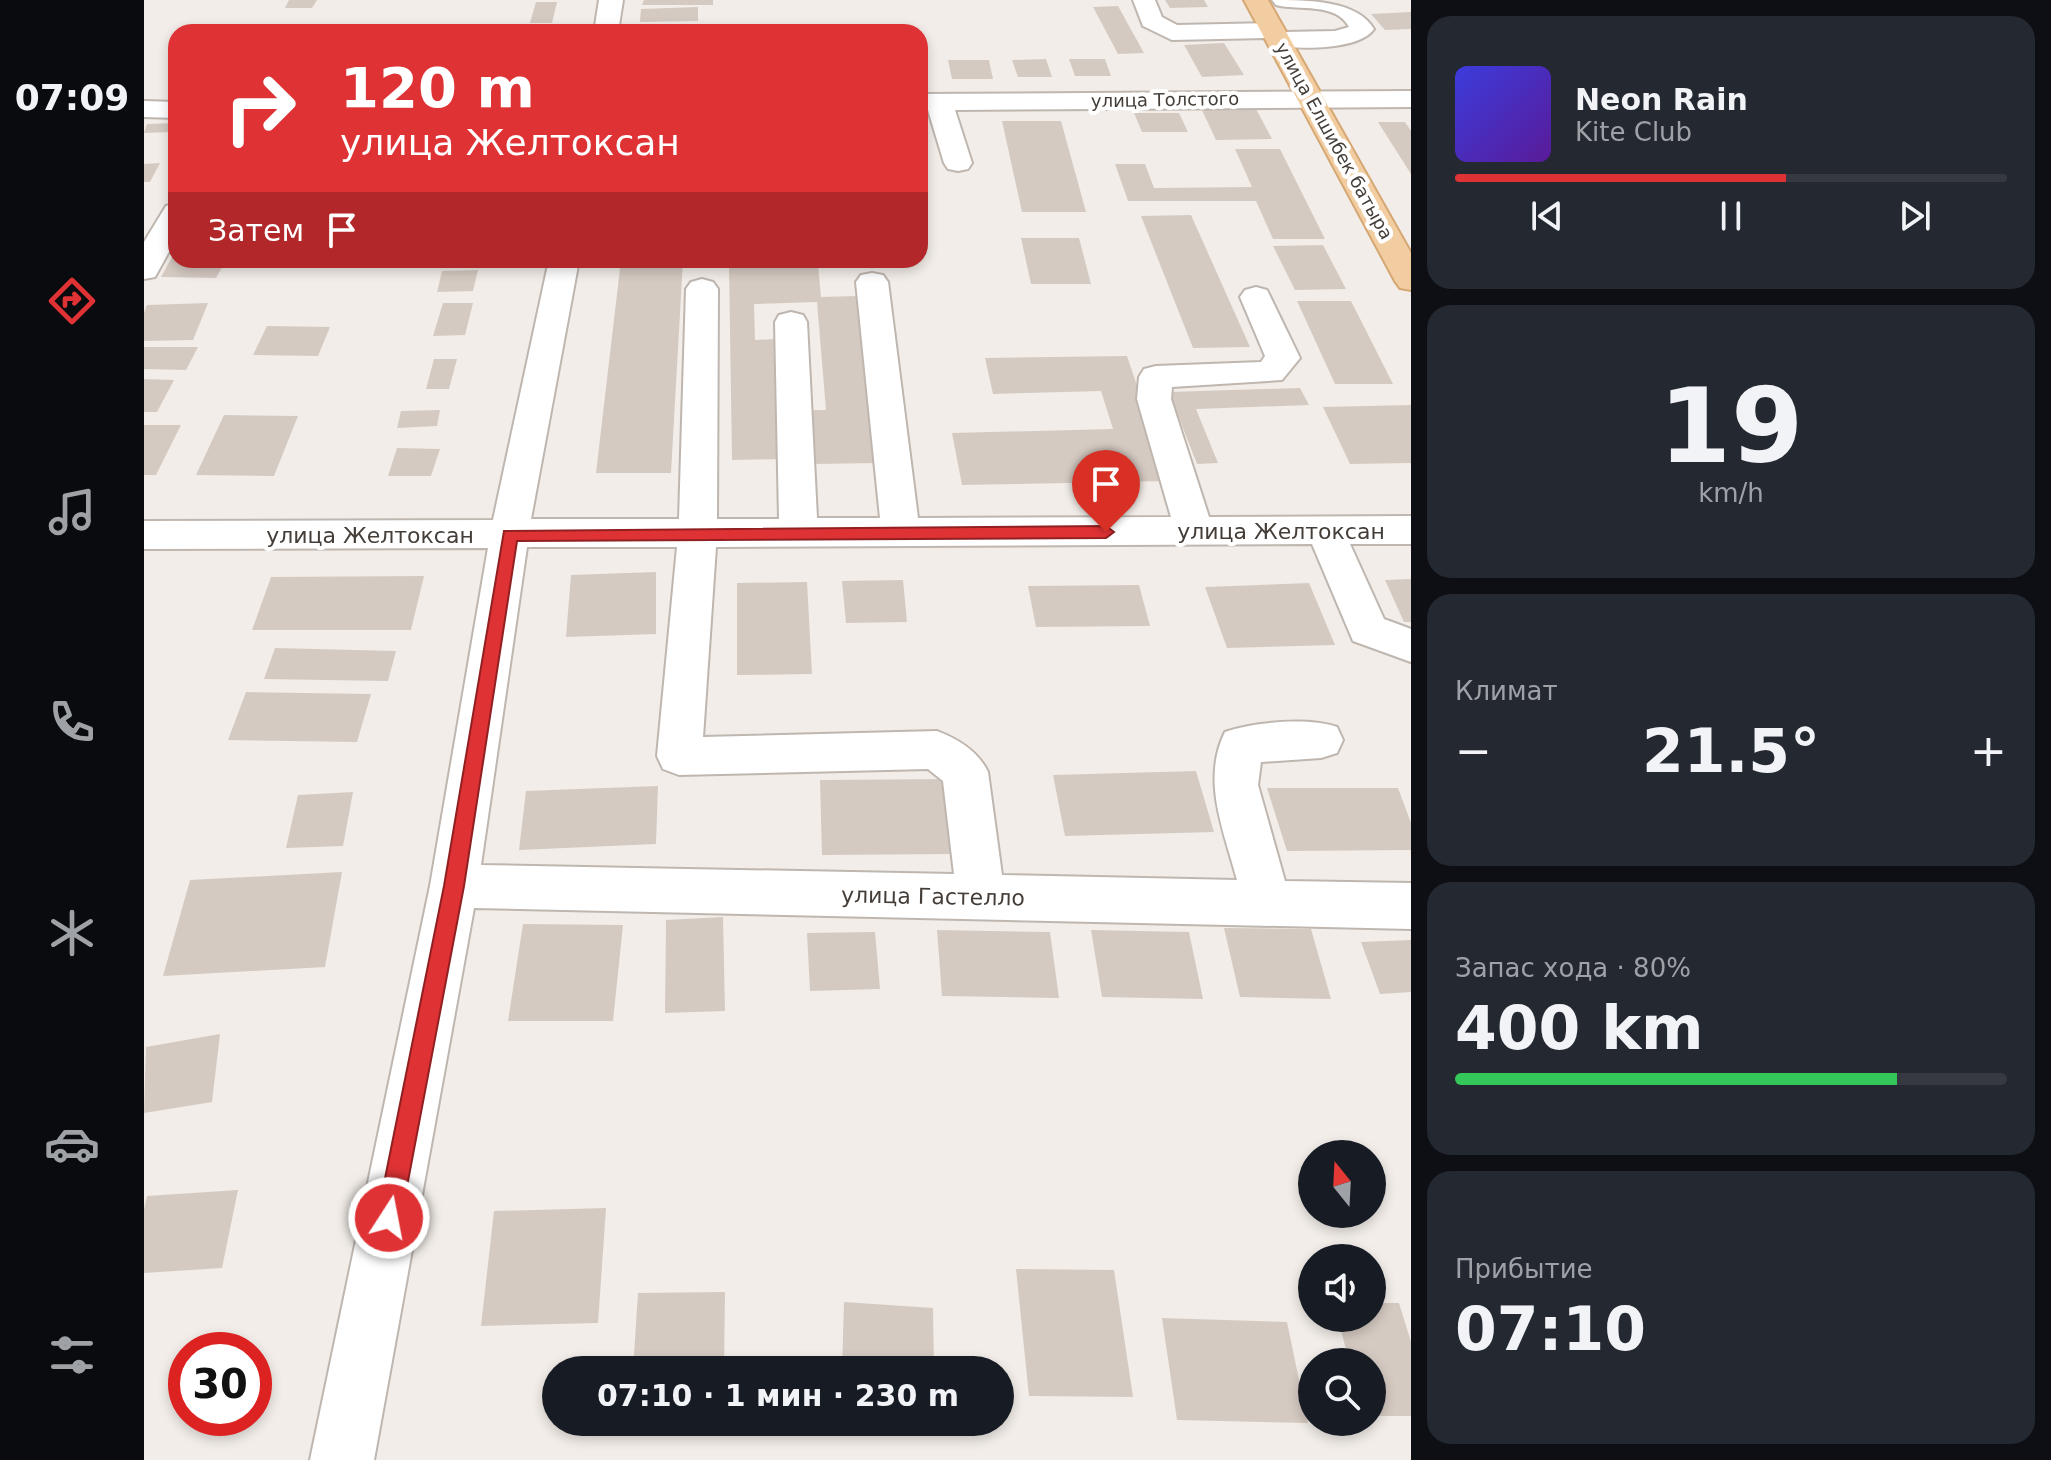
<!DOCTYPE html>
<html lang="ru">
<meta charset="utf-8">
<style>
:root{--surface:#171b24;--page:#242831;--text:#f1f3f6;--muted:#9ea1a6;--line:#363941;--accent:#df3235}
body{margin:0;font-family:"DejaVu Sans",sans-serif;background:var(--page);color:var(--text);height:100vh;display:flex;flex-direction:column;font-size:30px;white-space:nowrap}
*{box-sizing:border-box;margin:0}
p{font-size:26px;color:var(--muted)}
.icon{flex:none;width:44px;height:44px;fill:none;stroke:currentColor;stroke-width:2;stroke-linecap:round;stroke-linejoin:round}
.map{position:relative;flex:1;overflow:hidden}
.details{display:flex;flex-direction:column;gap:16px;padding:16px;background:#0d0f14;width:640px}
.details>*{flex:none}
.top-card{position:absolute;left:24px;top:24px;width:760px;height:244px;border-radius:24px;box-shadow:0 4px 12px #0003;background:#df3235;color:#fff;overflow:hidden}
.needle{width:52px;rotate:342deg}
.tools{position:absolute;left:1154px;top:1140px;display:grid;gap:16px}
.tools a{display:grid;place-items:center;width:88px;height:88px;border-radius:50%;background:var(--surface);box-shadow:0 4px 12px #0003;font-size:40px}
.speed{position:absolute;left:24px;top:1332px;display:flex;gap:16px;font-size:40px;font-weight:700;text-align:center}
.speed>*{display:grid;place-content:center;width:104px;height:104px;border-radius:50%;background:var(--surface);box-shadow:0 4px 12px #0003;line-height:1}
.speed .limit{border:12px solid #d22;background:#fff;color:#111}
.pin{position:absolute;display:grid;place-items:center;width:68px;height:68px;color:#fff;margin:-82px -34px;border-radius:50% 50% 50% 0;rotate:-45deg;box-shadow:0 0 8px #0007}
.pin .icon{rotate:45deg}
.me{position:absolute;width:88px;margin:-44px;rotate:11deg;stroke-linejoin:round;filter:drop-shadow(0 0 6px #0008)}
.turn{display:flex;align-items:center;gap:28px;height:168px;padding:0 40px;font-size:36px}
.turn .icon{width:104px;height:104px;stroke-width:2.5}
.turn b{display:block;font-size:56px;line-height:68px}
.then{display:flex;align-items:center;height:76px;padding:0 40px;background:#0003;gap:16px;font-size:30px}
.big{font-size:60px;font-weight:600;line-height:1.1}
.details .card{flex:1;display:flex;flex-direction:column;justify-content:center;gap:12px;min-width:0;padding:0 28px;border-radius:24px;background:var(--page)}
.details .dial{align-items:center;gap:0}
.dial b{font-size:104px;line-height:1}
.song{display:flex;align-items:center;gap:24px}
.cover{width:96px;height:96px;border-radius:12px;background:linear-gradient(135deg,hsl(240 70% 55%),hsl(270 70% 35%))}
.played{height:8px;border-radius:4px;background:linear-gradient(90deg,var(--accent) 60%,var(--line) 60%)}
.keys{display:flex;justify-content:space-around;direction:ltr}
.heat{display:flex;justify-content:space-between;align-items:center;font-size:44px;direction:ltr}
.charge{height:12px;border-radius:6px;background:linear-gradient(90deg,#34c759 80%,var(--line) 0)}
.trip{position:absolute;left:398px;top:1356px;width:472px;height:80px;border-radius:40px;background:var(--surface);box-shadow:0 4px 12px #0003;font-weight:600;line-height:80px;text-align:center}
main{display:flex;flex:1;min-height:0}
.dock{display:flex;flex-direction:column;width:144px;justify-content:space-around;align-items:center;background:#090b0e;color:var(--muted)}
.dock .icon{width:56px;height:56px}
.dock .current{color:var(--accent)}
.dock b{font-size:36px;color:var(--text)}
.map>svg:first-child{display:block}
</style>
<main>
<nav class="dock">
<b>07:09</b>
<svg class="icon current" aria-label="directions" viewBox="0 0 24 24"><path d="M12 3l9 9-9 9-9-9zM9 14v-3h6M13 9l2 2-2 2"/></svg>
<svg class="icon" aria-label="music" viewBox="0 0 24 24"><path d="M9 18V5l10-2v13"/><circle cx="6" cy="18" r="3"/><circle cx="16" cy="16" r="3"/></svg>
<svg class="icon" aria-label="phone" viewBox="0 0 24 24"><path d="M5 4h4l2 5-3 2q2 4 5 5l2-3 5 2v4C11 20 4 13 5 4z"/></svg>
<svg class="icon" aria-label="climate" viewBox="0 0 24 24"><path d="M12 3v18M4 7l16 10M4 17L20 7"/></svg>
<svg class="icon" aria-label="car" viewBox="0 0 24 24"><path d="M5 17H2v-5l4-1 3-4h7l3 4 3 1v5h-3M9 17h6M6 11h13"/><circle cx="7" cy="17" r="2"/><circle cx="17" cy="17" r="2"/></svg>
<svg class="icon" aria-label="filters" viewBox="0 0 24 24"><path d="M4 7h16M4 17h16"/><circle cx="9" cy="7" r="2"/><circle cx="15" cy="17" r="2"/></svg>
</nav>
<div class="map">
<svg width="1267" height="1460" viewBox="0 0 1267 1460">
<rect width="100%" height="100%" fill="#f2ede8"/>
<g fill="#d5cac2">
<polygon points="145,0 173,0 168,8 141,8"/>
<polygon points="500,0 569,0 569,5 498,5"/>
<polygon points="1021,0 1060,0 1064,7 1026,8"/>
<polygon points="392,2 413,2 408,23 386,23"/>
<polygon points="974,6 1000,53 974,54 949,7"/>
<polygon points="554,7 554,21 496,22 497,9"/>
<polygon points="1267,12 1267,29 1241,30 1227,14"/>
<polygon points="555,25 555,32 496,32 497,26"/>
<polygon points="1080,43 1100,75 1058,77 1040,45"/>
<polygon points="902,59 908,77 874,77 868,60"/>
<polygon points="925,59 961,59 967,76 931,76"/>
<polygon points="804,60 845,60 849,79 808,79"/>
<polygon points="1111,107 1128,139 1072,140 1057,108"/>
<polygon points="990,113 1035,113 1044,132 998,132"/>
<polygon points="858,121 917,121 942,212 878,212"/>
<polygon points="1234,122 1261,122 1267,131 1267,174"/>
<polygon points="32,123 27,132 0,133 3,124"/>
<polygon points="1091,149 1136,149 1181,239 1129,239 1112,201 984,201 971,164 1001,164 1010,188 1108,187"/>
<polygon points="16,163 6,182 0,182 0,164"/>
<polygon points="1047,215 1106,347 1049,348 997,216"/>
<polygon points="877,238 935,238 947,284 887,284"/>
<polygon points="1179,245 1202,289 1151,290 1129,246"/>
<polygon points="29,255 32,260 82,260 72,278 17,277"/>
<polygon points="477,260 539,260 527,473 452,473"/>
<polygon points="557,260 670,260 670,265 674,265 677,297 713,296 733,463 670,464 666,410 682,410 673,302 610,304 611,340 632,339 639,459 588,460 585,266 606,265 557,266"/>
<polygon points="334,270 329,291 293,292 298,271"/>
<polygon points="1153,301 1207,301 1249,384 1191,384"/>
<polygon points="64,303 49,340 0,341 0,313 3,305"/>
<polygon points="299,303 329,303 321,335 289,336"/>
<polygon points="123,326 186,327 174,356 109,355"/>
<polygon points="0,347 54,347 42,370 0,369"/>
<polygon points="983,356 1025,481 818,485 808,433 969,429 957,391 849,394 841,358"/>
<polygon points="290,359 313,359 305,389 282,389"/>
<polygon points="0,379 30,380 13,412 0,412"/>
<polygon points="1156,388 1165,405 1052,409 1074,463 1053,464 1025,392"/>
<polygon points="1267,405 1267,463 1206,464 1179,407"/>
<polygon points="296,410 293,426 253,428 257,411"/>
<polygon points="80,415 154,416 130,476 52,475"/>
<polygon points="0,425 37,425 12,475 0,475"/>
<polygon points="253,448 296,449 287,476 244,476"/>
<polygon points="512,572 512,634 422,637 427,575"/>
<polygon points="280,576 267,630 108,630 127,577"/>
<polygon points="1267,579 1267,622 1260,622 1241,580"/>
<polygon points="759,580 763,622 702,623 698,581"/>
<polygon points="663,582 668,674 593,675 593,583"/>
<polygon points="1165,583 1191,645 1083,648 1061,587"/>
<polygon points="995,585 1006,626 892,627 884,586"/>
<polygon points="131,648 252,651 244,681 120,679"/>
<polygon points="102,692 227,694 213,742 84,740"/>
<polygon points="1052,771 1070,832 921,836 909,775"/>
<polygon points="803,779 812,854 678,855 676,780"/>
<polygon points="514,786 512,844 375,850 382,791"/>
<polygon points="1123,788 1254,788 1267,823 1267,850 1143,851"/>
<polygon points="209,792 199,846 142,848 154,795"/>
<polygon points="198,872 181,967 19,976 46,880"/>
<polygon points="579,917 581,1011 521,1013 522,920"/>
<polygon points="379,924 479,925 469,1021 364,1021"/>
<polygon points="1080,928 1167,929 1187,999 1096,997"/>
<polygon points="793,930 906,932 915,998 798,996"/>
<polygon points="947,930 1045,932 1059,999 958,997"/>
<polygon points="731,932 736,989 666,991 663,933"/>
<polygon points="1267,940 1267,992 1236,994 1217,942"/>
<polygon points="76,1034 68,1102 0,1113 2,1047"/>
<polygon points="94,1190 78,1268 0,1273 0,1209 3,1196"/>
<polygon points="462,1208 454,1323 337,1326 350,1211"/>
<polygon points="872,1269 970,1270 989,1397 885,1396"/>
<polygon points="581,1292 580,1370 489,1370 494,1293"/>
<polygon points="700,1302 789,1308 790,1370 698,1370"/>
<polygon points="1228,1303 1255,1303 1267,1342 1267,1416 1228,1416 1228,1362 1205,1362 1194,1318 1228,1318"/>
<polygon points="1018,1318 1143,1322 1164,1423 1033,1420"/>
</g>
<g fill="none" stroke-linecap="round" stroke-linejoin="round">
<defs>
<g id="minor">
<polygon points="455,0 479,0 474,32 450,32"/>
<path d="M 989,0 L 1011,0 L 1018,17 L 1033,25 L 1129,23 L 1138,25 L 1140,32 L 1191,31 L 1205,27 C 1192,2 1155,11 1132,5 L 1128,0 C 1164,0 1213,0 1230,29 C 1215,51 1150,50 1125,44 L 1123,38 L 1028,40 L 999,26 Z"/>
<polygon points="1267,91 1267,107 811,110 828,163 824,169 814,171 804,169 800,163 784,110 776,110 776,94"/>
<polygon points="0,101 32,102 32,118 0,117"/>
<polygon points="32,203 32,239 11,277 0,279 0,242 22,206"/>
<path d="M 405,260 L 435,260 L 387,519 L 535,519 L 542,289 L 547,282 L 558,279 L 569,282 L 574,289 L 573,519 L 635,519 L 631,322 L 635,315 L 647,312 L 659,315 L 663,322 L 673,518 L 736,518 L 712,282 L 717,275 L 728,273 L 739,275 L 744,282 L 774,518 L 1027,517 L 993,399 L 995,377 L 1000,369 L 1012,366 L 1117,362 L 1121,356 L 1096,297 L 1101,290 L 1112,287 L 1123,290 L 1156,358 L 1138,380 L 1028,387 L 1027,399 L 1065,517 L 1267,516 L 1267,544 L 1206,544 L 1240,619 L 1267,629 L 1267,662 L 1209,641 L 1168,544 L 572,547 L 559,737 L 793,731 C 814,739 834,751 844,772 L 858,875 L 1093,880 C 1080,831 1057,780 1081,732 C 1109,722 1165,717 1193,727 L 1199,740 L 1193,753 L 1177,758 L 1117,762 L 1114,785 L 1141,881 L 1267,883 L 1267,929 L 330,908 L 230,1460 L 166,1460 L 286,886 L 344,548 L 0,549 L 0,521 L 349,520 ZM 383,547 L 533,547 L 513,756 L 519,769 L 535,775 L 784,769 L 799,781 L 810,874 L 337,865 Z"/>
</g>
<polygon id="major" points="1100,0 1124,0 1267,253 1267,290 1256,288 1251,281"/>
</defs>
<use href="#minor" stroke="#bfb6af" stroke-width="4"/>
<use href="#major" stroke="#d5a773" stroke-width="4"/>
<use href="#minor" fill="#fff" fill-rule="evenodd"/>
<use href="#major" fill="#f2cda1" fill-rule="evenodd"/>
</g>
<polygon fill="#df3235" stroke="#912022" stroke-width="2" points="962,526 970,532 962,538 373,541 320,886 257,1218 254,1227 245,1230 237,1227 233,1218 300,886 360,531"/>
<g text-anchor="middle" stroke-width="8" stroke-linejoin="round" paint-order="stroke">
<g font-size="18" fill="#443d38" stroke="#fff">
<text transform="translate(1021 100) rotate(-1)" y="6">улица Толстого</text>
<text transform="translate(1190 141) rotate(61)" y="6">улица Елшибек батыра</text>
</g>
<g font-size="22" fill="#443d38" stroke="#fff">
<text x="1137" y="539">улица Желтоксан</text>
<text x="226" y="543">улица Желтоксан</text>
<text transform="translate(789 896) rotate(1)" y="8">улица Гастелло</text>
</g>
</g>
</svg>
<div class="tools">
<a><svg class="needle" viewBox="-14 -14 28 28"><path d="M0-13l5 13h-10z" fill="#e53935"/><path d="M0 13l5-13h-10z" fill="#9ea1a6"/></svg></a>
<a><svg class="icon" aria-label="sound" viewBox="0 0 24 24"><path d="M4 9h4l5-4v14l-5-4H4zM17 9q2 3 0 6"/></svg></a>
<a><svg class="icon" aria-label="search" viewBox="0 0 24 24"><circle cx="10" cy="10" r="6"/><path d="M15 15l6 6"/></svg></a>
</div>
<div class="speed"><div class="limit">30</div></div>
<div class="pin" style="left:962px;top:532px;background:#d93025"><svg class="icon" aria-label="arrive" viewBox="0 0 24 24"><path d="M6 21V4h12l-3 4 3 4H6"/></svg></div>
<svg class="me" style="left:245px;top:1218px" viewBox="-20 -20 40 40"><circle r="17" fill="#df3235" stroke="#fff" stroke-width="3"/><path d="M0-11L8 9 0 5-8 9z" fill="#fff"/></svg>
<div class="trip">07:10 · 1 мин · 230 m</div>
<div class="top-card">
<div class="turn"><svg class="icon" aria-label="right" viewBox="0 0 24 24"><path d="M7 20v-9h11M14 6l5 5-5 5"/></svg><div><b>120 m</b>улица Желтоксан</div></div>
<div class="then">Затем<svg class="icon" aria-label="arrive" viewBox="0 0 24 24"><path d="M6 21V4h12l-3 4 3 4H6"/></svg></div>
</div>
</div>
<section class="details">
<div class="card">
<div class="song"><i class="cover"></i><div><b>Neon Rain</b><p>Kite Club</p></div></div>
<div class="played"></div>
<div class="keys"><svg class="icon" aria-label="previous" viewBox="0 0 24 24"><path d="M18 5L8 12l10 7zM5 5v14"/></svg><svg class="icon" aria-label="pause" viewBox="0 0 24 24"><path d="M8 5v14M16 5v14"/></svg><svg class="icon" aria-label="next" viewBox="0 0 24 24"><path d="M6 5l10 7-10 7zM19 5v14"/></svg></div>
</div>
<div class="card dial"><b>19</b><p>km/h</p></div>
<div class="card"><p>Климат</p>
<div class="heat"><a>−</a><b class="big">21.5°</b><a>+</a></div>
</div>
<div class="card"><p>Запас хода · 80%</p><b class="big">400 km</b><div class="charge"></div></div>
<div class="card"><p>Прибытие</p><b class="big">07:10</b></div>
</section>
</main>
